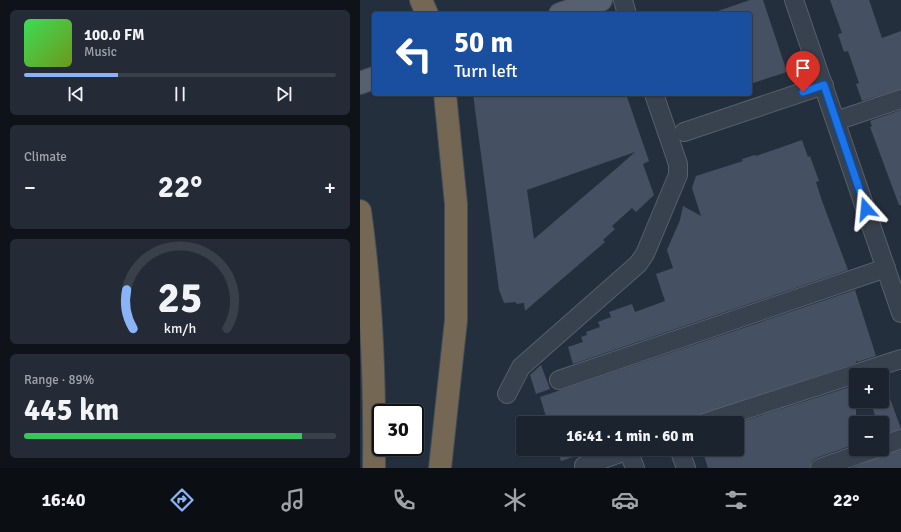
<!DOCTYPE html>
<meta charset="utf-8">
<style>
:root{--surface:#1b232e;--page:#242b36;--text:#f1f3f6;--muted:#a0a4aa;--line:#39404a;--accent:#8ab4f8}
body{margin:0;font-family:Signika,sans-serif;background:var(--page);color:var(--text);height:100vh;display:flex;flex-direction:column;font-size:15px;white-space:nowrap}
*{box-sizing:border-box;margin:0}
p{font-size:13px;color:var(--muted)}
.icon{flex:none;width:22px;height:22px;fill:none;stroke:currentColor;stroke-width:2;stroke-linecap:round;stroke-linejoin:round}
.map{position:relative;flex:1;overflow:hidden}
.sheet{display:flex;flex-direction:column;gap:10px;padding:10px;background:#0f1319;width:360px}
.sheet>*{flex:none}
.guide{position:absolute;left:12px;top:12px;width:380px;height:84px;border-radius:4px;box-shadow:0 1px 3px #0004,0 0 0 1px var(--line);background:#1a4fa0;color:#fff;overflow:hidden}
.controls{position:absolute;left:489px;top:368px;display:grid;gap:8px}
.controls a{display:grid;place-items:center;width:40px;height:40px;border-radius:4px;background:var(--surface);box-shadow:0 1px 3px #0004,0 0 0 1px var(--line);font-size:20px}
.speed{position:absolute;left:12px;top:404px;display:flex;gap:8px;font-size:20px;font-weight:700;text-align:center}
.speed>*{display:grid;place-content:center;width:52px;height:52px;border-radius:50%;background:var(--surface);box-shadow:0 1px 3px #0004,0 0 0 1px var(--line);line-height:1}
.speed .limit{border:2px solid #111;border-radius:6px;background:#fff;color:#111}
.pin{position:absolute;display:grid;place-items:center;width:34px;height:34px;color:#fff;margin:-41px -17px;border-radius:50% 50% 50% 0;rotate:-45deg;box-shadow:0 0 4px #0007}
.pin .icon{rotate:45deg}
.me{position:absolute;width:44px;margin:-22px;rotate:342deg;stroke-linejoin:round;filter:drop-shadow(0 0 3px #0008)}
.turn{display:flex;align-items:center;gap:14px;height:84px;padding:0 16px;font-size:18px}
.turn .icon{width:52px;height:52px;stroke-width:2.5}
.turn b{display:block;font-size:28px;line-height:34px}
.big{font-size:30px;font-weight:800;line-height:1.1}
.sheet .tile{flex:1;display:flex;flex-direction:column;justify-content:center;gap:6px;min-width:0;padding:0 14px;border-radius:6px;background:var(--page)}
.sheet .dial{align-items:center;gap:0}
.dial svg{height:104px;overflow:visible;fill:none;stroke:var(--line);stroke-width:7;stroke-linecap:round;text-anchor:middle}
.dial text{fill:var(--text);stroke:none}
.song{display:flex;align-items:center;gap:12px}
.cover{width:48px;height:48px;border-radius:6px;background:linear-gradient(135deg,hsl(130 70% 55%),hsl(80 70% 35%))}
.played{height:4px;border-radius:2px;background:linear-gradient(90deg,var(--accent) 30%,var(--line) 30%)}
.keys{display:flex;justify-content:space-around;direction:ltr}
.heat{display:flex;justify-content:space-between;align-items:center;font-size:22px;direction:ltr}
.charge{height:6px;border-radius:3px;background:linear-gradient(90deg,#34c759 89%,var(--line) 0)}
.trip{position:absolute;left:156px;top:416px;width:228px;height:40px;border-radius:4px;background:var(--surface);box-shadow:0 1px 3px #0004,0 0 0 1px var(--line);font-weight:800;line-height:40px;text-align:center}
.dock{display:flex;height:64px;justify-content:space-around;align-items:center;background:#0b0e12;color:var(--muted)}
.dock .icon{width:28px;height:28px}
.dock .selected{color:var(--accent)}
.dock b{font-size:18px;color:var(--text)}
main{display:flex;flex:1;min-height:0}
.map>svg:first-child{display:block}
</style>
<main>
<section class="sheet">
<div class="tile">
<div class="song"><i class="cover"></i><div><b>100.0 FM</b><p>Music</p></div></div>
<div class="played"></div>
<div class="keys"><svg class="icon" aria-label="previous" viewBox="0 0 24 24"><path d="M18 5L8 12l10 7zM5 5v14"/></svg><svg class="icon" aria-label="pause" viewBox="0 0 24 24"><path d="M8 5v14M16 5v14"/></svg><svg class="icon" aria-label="next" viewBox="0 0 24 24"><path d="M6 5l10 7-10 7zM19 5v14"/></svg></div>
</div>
<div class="tile"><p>Climate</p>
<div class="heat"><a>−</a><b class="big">22°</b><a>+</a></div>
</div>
<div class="tile dial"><svg viewBox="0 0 100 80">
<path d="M14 69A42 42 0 1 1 86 69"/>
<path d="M14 69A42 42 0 0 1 9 39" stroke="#8ab4f8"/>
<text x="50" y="56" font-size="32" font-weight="700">25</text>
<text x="50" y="72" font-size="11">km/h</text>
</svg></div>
<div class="tile"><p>Range · 89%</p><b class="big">445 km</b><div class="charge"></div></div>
</section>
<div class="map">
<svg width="541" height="468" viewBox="0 0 541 468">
<rect width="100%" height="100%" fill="#242f3e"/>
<g fill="#455162" fill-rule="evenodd">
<polygon points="390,0 403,0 427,72 390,84 390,14 356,14 355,12"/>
<polygon points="470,0 509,0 522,38 541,31 541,89 502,101 496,84 499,83 488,51 484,52 478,34 482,33"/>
<path d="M 113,94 L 266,94 L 289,161 L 283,164 L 294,195 L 276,212 L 272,208 L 252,226 L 255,229 L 243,240 L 245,242 L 165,311 L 164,303 L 156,304 L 156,302 L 144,303 L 139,290 ZM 275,152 L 257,168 L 174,239 L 167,190 Z"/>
<polygon points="541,110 541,205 539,205 510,127 512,126 510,121"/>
<polygon points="442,140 448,157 450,156 459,181 456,182 462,201 488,270 213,364 208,347 223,342 221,337 227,335 226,332 240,327 238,322 251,317 249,312 272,304 275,312 305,301 296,274 313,268 307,250 320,220 323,206 341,216 332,188 336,176 383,161 382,159 395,155 396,156"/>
<polygon points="495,290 516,356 497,362 496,360 496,363 315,423 188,423 180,397"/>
<polygon points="181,365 190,389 176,394 170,375"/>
<polygon points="522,376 541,429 522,435 522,423 518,423 510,401 522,401"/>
<polygon points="496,385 496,444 456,458 452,461 450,468 348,468 342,449 377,449 377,423"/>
<polygon points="197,449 237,449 201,461"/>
<polygon points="541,450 541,468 492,468 521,456"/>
</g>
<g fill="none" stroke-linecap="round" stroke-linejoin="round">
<defs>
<g id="minor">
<polyline points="263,0 267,14"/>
<polyline points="434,0 541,313"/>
<polyline points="476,121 541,99"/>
<polyline points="324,132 464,85"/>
<polyline points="199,380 526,268"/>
<polyline points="147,394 161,367 278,264 285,254 318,175 318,164 294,94"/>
<polyline points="344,423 541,359"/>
<polyline points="522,446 541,439"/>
<polyline points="319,449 326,468"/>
<polyline points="268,450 275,468"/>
<polyline points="224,468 224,466 271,449"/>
<polyline points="460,468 514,449"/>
</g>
<g id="major">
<polyline points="200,14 241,0"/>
<polyline points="0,83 14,78"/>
</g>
<g id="highway">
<polyline points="61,0 67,14"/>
<path d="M 0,211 C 12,296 15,382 14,468"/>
<polyline points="80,468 96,320 96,204 85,94"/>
</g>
</defs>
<use href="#minor" stroke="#565f6c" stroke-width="20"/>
<use href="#major" stroke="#414a57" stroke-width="24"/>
<use href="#highway" stroke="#434c59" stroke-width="24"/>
<use href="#minor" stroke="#38414e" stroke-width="18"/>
<use href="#major" stroke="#56606e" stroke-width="22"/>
<use href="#highway" stroke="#746855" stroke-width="22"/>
</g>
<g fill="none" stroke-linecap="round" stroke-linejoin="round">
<defs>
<polyline id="route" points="443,92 464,85 506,209"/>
</defs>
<use href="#route" stroke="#114b97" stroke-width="10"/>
<use href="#route" stroke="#1a73e8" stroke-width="7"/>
</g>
</svg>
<div class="controls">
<a>+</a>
<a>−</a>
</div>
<div class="speed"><div class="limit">30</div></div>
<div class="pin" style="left:443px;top:92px;background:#d93025"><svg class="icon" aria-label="arrive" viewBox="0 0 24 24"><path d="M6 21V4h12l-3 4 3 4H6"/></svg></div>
<svg class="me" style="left:506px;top:209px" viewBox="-20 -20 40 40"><path d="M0-17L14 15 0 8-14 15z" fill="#1a73e8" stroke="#fff" stroke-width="4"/></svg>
<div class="trip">16:41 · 1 min · 60 m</div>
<div class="guide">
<div class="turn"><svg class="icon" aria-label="left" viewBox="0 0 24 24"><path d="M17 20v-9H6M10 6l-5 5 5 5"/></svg><div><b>50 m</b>Turn left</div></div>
</div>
</div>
</main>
<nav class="dock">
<b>16:40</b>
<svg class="icon selected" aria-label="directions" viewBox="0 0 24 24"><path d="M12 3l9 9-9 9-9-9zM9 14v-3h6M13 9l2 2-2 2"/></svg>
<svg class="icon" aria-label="music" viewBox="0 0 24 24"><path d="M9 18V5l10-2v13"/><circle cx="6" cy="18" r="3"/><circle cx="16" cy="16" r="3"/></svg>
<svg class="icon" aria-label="phone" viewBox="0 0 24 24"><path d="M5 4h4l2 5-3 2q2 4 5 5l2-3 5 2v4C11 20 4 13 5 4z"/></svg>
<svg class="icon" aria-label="climate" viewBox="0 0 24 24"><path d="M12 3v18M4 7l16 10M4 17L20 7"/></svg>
<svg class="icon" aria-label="car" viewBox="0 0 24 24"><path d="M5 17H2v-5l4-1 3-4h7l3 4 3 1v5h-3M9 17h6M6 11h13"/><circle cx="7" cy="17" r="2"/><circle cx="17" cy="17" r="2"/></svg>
<svg class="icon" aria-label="filters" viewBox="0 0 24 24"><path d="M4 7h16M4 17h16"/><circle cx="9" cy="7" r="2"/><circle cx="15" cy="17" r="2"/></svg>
<b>22°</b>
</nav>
